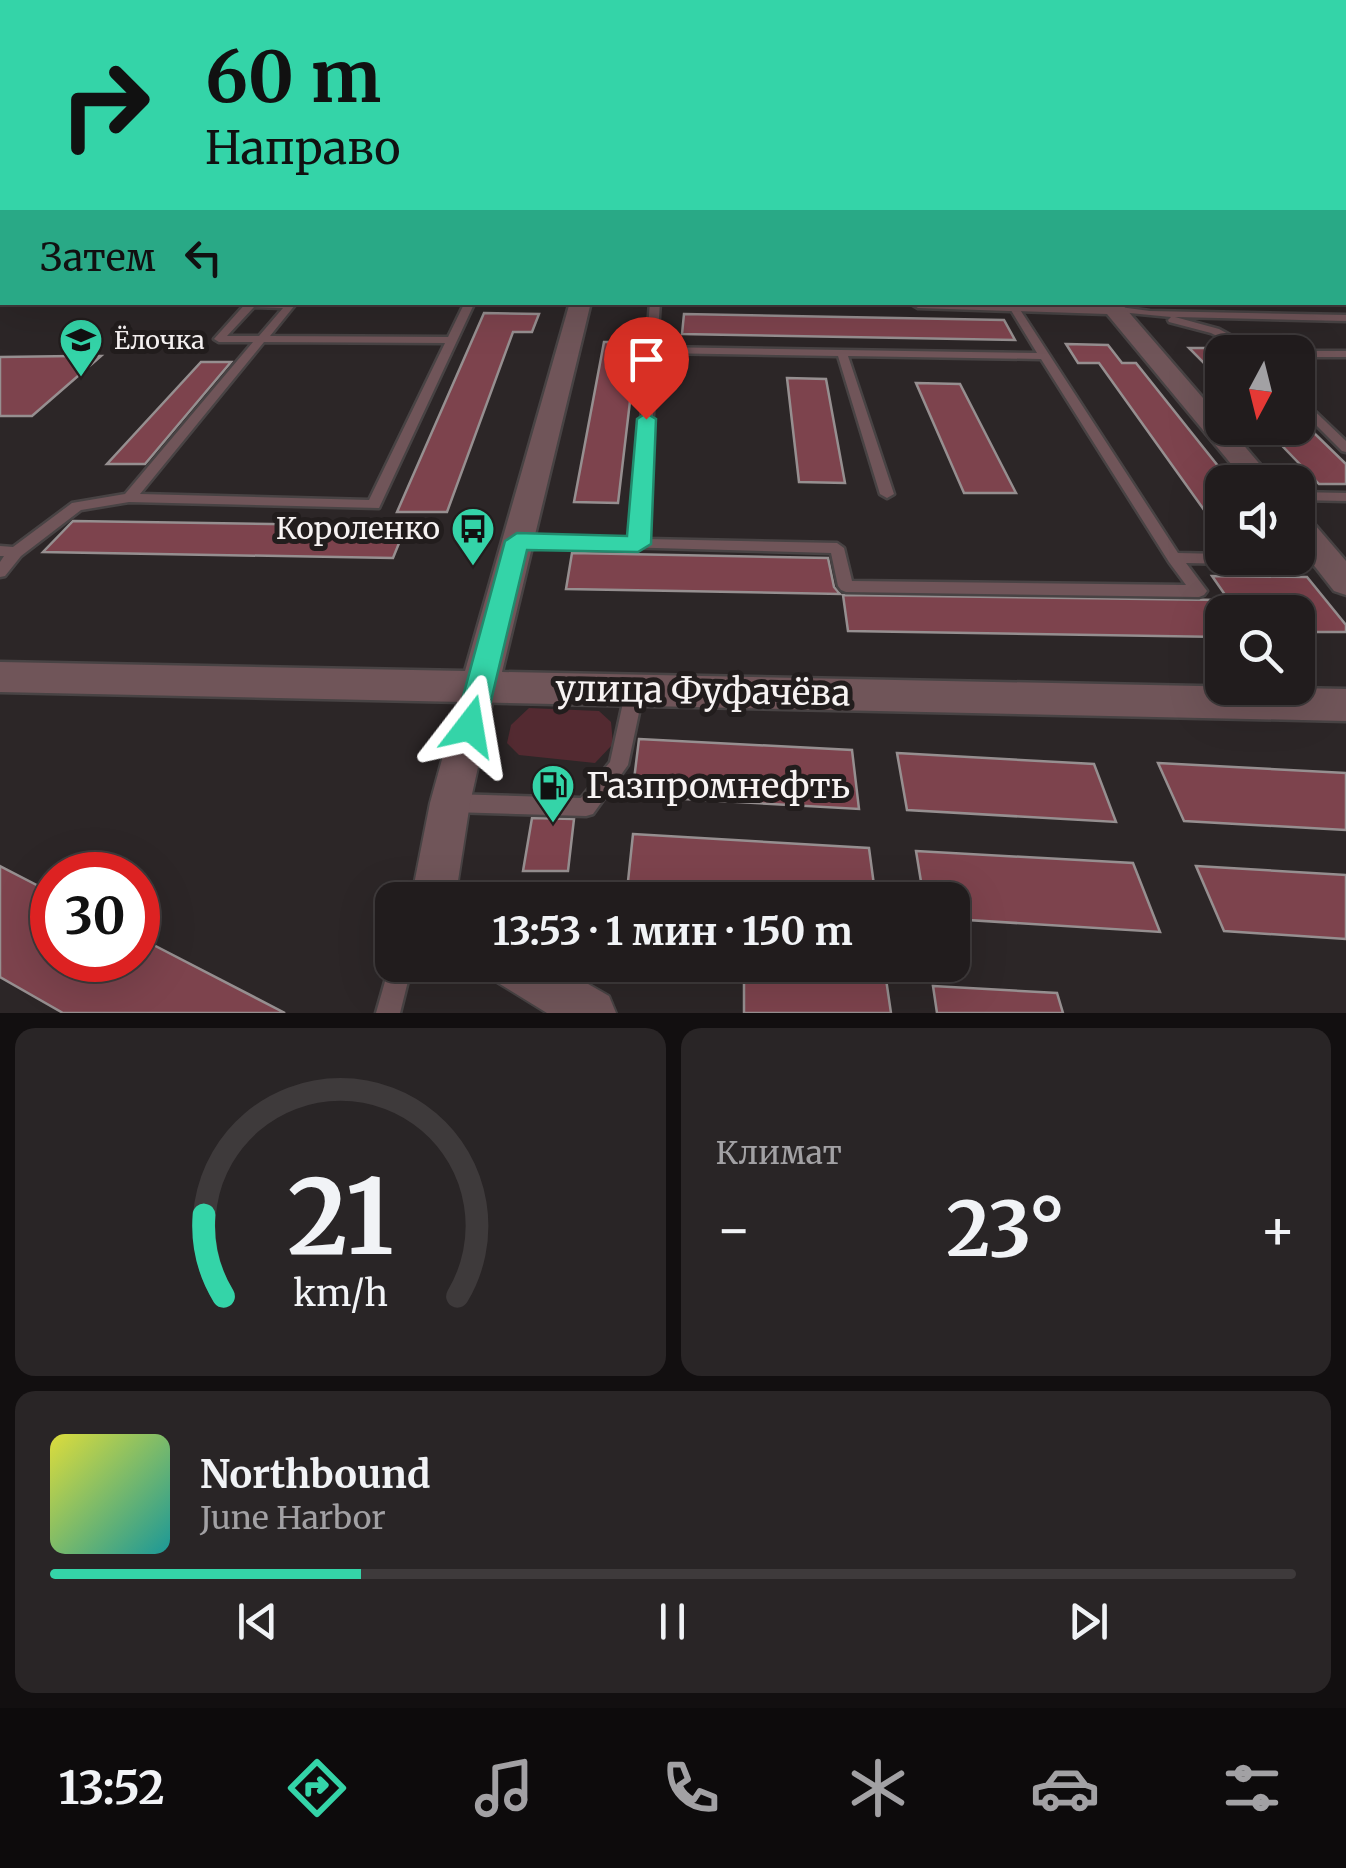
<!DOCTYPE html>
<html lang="ru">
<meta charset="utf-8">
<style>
:root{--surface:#211c1d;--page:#292526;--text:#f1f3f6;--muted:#a2a1a4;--line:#3e3a3b;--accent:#34d4a8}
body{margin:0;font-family:Merriweather,serif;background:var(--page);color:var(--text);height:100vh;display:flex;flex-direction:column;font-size:38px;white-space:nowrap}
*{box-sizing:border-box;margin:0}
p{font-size:32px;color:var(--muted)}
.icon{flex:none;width:55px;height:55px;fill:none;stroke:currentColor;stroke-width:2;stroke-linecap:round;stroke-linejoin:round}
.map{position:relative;height:1013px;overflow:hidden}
.details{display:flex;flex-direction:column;gap:15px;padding:15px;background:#120f10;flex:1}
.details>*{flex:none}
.banner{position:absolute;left:0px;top:0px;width:1348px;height:305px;box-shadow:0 10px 40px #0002,0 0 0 2px var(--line);background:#34d4a8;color:#111;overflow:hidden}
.needle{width:65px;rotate:187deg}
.tools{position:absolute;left:1205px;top:335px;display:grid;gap:20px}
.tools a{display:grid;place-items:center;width:110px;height:110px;border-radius:20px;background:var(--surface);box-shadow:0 10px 40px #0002,0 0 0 2px var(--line);font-size:50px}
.speed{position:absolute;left:30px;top:852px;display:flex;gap:20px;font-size:50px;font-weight:700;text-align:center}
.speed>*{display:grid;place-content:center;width:130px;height:130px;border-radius:50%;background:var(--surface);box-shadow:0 10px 40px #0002,0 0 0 2px var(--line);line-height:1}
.speed .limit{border:15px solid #d22;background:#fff;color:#111}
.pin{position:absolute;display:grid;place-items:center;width:85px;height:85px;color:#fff;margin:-102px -42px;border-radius:50% 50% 50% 0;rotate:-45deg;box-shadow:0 0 10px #0007}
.pin .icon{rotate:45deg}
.me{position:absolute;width:110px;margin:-55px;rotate:14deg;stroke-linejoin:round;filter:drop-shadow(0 0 8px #0008)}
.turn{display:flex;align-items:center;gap:35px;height:210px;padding:0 40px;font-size:45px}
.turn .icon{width:130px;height:130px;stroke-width:2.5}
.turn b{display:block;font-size:70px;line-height:85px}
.then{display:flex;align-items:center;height:95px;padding:0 40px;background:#0003;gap:20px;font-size:38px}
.big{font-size:75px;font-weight:700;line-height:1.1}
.details .tile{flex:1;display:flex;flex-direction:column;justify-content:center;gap:15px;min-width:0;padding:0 35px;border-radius:20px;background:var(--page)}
.details .dial{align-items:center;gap:0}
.dial svg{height:260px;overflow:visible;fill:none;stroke:var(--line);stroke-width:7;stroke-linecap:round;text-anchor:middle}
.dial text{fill:var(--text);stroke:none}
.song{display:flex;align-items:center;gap:30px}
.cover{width:120px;height:120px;border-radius:15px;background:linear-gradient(135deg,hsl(60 70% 55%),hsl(180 70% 35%))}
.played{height:10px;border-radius:5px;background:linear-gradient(90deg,var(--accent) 25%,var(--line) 25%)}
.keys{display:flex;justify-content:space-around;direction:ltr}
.heat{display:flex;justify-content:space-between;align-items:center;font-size:55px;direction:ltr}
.details .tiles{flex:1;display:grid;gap:15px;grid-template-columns:1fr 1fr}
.tile:last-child{grid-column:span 2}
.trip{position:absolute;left:375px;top:882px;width:595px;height:100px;border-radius:20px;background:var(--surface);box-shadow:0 10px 40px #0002,0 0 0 2px var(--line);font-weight:700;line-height:100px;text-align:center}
.tab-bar{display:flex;height:160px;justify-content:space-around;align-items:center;background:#0d0b0c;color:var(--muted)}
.tab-bar .icon{width:70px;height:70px}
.tab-bar .active{color:var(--accent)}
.tab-bar b{font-size:45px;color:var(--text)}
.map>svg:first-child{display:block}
</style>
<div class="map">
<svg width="1346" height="1013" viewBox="0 0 1346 1013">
<rect width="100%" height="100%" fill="#2c2627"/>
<polygon fill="#532a31" points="529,708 599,711 611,722 613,744 595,763 519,755 507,743 511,725"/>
<g fill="#7d434d" stroke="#968f90" stroke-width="2.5">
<polygon points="484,313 539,314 532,332 513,332 447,512 397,512"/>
<polygon points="684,314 1004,320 1015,340 682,334"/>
<polygon points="604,342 637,342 618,503 574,502"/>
<polygon points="1066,344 1108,345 1122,363 1136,363 1222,471 1222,535 1099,363 1078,363"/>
<polygon points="1189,348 1222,348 1222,383 1206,365"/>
<polygon points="74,356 101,356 32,416 0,416 0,357"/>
<polygon points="201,362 231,362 145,464 107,464"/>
<polygon points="787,378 826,379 845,483 799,482"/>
<polygon points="916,383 960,384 1016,493 964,493"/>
<polygon points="1265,428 1309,428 1346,464 1346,484 1319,484"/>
<polygon points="73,521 406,526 393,558 43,552"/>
<polygon points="572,553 828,558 834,587 840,594 566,589"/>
<polygon points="1212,576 1307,577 1346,625 1346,632 1298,632 1298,612 1237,612"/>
<polygon points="843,595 1222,600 1222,637 848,631"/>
<polygon points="639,739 852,750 859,809 632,796"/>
<polygon points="897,753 1094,764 1116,822 907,810"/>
<polygon points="1158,763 1346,773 1346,830 1184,821"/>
<polygon points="532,818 574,819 568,871 523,871"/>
<polygon points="633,834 869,848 876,900 626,900"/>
<polygon points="916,851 1133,863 1160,932 952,919 952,900 924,900"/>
<polygon points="0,866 52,893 52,960 138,960 138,937 285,1013 63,1013 0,977"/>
<polygon points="1196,866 1346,875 1346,939 1224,931"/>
<polygon points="744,969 886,979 891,1013 744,1013"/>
<polygon points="933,986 1057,993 1063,1013 937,1013"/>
</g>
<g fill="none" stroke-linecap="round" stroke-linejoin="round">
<defs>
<g id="service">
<rect x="1345" y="177" width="1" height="4"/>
<path d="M 247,302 L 292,302 L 295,305 L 270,336 L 448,337 L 465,302 L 475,302 L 379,508 L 129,502 L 81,510 L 21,556 L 5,576 L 0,577 L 0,562 L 4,556 L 0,556 L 0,546 L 13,547 L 72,503 L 125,494 L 253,342 L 219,342 L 214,339 ZM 254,307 L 283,308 L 259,336 L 227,336 ZM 264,342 L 445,343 L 369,500 L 140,494 Z"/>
<path d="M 650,302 L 660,302 L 657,347 L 1037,353 L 1006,302 L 1015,302 L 1178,553 L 1222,554 L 1222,558 L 1327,556 L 1332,557 L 1334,561 L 1332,565 L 1327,566 L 1186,563 L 1207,591 L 1204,595 L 1199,597 L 846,592 L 841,590 L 838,586 L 831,553 L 512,544 L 510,541 L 517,536 L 632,539 ZM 656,353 L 838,356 L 880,494 L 887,498 L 894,494 L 848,356 L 1041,359 L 1169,562 L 1186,585 L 852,581 L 844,548 L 837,543 L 647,539 Z"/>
<polygon points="1112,306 1150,311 1346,315 1346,321 1175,317 1219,329 1261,352 1249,352 1211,333 1169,322 1168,320 1171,317 1109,311 1107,309"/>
<polygon points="1298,351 1346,351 1346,357 1298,357 1298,352 1294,352"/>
<polygon points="1298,398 1302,399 1346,441 1346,452 1342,451 1298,407"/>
<polygon points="1298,492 1346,493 1346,501 1298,500"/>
<polygon points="635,682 641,684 644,689 628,765 593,814 586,816 451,812 444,809 441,803 444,797 451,794 581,798 610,762 626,689 629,684"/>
<polygon points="392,957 392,965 412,965 400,1013 376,1013"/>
</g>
<g id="minor">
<polygon points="479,673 491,677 496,687 470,803 455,900 411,900 430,803 462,687 467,677"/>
<polygon points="488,965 555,965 609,996 616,1013 547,1013 495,981"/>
</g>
<g id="tertiary">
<rect x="1345" y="158" width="1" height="8"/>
<rect x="0" y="284" width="2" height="12"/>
<polygon points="570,302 591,302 502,672 1346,689 1346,721 0,692 0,662 465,671"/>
<polygon points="908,302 1120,302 1222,420 1222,428 1229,428 1275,482 1246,482 1107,314 918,308"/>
<polygon points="1298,515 1309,518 1346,561 1346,595 1334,591 1298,545"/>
</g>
</defs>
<use href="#service" stroke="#484344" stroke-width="5"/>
<use href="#minor" stroke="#484344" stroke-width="4"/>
<use href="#tertiary" stroke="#484344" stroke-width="5"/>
<use href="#service" fill="#705559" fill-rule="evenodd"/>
<use href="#minor" fill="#705559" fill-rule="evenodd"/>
<use href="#tertiary" fill="#705559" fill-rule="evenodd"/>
</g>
<linearGradient id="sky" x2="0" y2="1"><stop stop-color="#181515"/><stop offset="0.51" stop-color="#454752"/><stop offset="1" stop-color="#454752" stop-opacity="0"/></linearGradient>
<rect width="1346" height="290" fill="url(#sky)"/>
<polygon fill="#34d4a8" stroke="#228a6d" stroke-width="2.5" points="646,413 656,419 651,544 638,552 527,550 485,726 480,735 470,739 459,735 455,726 505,541 517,533 627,536 637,419"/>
<defs>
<symbol id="school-pin" viewBox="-11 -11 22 30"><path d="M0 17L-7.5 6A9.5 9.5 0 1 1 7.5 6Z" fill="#34d4a8" stroke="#221d1d"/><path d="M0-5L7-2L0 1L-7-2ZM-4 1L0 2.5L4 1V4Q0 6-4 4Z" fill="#111"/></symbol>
<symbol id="bus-pin" viewBox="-11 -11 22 30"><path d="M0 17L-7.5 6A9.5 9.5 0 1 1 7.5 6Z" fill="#34d4a8" stroke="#221d1d"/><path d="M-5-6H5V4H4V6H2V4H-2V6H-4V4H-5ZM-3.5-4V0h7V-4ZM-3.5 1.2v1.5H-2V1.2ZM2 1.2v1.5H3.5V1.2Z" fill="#111"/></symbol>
<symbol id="fuel-pin" viewBox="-11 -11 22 30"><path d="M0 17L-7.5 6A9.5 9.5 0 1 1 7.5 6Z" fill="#34d4a8" stroke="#221d1d"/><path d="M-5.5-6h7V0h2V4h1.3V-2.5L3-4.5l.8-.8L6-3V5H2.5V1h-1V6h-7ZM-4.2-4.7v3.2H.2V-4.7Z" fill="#111"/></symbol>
</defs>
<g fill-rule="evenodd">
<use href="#school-pin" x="56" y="315" width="50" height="68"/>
<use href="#bus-pin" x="448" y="504" width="50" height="68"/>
<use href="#fuel-pin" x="528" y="761" width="50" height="68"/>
</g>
<g text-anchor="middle" stroke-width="10" stroke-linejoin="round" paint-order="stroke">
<g font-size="25" fill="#f7f3f3" stroke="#221d1d" text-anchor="start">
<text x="114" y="349">Ёлочка</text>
</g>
<g font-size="30" fill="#f7f3f3" stroke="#221d1d" text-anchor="end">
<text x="440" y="539">Короленко</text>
</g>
<g font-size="35" fill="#f7f3f3" stroke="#221d1d">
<text transform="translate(703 691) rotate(1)" y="12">улица Фуфачёва</text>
</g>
<g font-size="35" fill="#f7f3f3" stroke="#221d1d" text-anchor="start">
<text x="586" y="798">Газпромнефть</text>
</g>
</g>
</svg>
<div class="tools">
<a><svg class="needle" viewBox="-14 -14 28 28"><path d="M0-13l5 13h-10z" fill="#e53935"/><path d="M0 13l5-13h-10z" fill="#a2a1a4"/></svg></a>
<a><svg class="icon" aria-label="sound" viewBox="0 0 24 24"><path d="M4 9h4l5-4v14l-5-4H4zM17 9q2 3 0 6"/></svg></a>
<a><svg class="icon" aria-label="search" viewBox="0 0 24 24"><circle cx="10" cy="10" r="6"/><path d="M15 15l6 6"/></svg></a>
</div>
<div class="speed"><div class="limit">30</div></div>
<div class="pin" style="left:646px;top:419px;background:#d93025"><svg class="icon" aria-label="arrive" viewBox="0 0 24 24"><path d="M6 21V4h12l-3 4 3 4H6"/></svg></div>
<svg class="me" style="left:470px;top:726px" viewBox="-20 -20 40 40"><path d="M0-17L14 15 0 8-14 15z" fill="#34d4a8" stroke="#fff" stroke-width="4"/></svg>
<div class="trip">13:53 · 1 мин · 150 m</div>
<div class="banner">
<div class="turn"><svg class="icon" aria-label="right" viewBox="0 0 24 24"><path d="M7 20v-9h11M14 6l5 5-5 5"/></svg><div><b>60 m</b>Направо</div></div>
<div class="then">Затем<svg class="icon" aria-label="left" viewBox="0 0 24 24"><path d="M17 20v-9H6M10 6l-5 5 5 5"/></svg></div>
</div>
</div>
<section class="details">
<div class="tiles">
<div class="tile dial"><svg viewBox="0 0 100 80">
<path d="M14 69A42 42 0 1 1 86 69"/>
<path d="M14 69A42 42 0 0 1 8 44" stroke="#34d4a8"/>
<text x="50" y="56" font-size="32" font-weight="700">21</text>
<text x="50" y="72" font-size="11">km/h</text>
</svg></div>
<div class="tile"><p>Климат</p>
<div class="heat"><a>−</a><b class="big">23°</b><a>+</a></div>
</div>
<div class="tile">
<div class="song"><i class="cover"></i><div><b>Northbound</b><p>June Harbor</p></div></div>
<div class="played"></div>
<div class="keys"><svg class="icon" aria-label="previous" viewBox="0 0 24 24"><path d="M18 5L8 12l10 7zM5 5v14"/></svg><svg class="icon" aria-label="pause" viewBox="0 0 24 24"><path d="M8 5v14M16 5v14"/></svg><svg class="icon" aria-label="next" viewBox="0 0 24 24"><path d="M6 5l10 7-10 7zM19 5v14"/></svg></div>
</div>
</div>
</section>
<nav class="tab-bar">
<b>13:52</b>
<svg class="icon active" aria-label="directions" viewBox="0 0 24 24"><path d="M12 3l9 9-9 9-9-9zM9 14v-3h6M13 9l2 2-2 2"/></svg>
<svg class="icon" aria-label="music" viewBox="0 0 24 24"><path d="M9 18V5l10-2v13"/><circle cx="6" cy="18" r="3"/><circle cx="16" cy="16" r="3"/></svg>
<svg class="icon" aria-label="phone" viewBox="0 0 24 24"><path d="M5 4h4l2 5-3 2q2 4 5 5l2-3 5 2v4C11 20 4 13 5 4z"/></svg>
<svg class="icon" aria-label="climate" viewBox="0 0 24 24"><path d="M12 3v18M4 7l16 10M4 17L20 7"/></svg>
<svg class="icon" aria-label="car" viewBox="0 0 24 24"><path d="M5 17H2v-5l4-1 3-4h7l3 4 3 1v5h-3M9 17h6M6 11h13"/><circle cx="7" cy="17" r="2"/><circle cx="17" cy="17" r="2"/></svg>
<svg class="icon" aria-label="filters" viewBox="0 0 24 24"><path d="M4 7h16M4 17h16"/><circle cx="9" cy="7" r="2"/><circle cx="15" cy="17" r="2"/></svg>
</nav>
